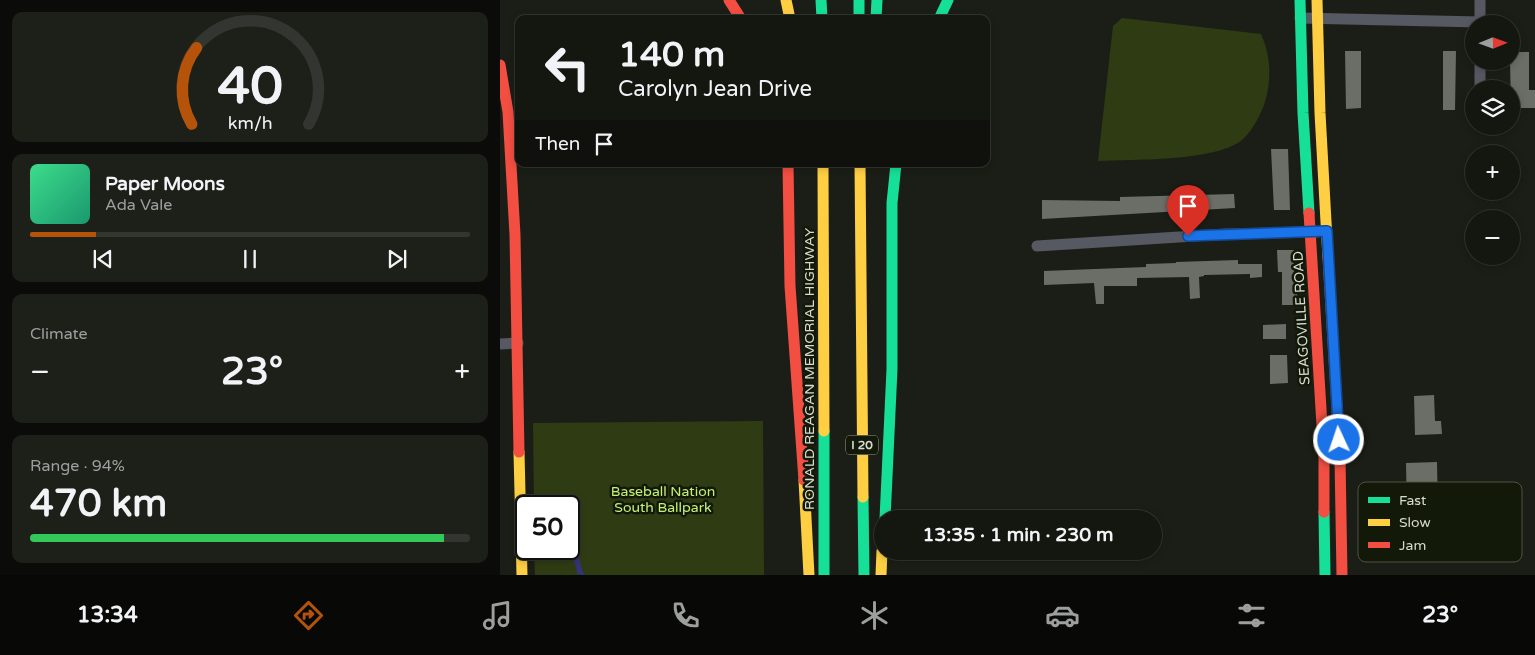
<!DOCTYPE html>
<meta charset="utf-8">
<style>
:root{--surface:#141610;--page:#1d1f19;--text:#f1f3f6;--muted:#9d9f9f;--line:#333530;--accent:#b45309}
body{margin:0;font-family:"Varela Round",sans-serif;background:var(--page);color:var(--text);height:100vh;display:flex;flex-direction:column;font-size:19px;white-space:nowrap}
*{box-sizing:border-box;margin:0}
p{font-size:16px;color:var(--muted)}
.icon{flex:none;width:28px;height:28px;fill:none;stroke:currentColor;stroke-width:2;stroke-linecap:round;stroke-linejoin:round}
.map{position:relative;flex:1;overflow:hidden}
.sheet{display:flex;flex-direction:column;gap:12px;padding:12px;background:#0b0c09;width:500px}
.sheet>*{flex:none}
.guide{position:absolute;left:15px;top:15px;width:475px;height:152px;border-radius:10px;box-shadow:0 2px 8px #0003,0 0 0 1px var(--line);background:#141610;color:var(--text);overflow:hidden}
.needle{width:32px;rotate:89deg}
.buttons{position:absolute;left:965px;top:15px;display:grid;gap:10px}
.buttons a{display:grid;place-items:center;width:55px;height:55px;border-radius:50%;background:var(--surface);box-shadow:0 2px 8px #0003,0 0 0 1px var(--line);font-size:25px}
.speed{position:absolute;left:15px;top:495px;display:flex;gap:10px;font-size:25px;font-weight:700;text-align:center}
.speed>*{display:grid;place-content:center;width:65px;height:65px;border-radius:50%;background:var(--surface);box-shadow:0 2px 8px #0003,0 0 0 1px var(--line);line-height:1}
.speed .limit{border:2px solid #111;border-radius:8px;background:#fff;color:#111}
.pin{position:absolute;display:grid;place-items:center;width:42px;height:42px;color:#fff;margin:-51px -21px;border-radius:50% 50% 50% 0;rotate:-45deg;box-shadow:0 0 5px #0007}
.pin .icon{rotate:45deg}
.me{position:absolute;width:55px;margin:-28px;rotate:357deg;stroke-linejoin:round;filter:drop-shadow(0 0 4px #0008)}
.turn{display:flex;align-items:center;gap:18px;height:105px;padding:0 20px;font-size:22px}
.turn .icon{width:65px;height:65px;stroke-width:2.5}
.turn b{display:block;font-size:35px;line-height:42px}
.then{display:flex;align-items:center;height:48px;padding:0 20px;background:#0003;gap:10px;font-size:19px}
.big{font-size:38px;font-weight:700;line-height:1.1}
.sheet .widget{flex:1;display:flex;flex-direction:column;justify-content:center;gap:8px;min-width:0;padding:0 18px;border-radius:10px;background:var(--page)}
.sheet .dial{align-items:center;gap:0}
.dial svg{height:130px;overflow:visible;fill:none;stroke:var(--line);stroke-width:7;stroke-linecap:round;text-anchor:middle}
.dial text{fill:var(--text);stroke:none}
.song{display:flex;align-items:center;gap:15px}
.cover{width:60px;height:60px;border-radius:8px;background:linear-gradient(135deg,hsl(150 70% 55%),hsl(160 70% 35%))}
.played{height:5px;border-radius:2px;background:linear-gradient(90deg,var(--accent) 15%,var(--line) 15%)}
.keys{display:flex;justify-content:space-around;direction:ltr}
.heat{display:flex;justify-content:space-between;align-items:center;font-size:28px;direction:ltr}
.charge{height:8px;border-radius:4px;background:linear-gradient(90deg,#34c759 94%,var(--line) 0)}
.trip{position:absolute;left:374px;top:510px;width:288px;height:50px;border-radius:25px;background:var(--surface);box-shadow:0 2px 8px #0003,0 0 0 1px var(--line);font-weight:700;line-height:50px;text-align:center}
.dock{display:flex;height:80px;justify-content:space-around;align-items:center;background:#080906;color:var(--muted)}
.dock .icon{width:35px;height:35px}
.dock .selected{color:var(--accent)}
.dock b{font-size:22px;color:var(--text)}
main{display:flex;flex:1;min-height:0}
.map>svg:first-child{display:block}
</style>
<main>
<section class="sheet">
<div class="widget dial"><svg viewBox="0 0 100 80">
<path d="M14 69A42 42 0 1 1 86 69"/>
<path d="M14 69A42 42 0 0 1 17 22" stroke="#b45309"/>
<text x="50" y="56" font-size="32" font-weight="700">40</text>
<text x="50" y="72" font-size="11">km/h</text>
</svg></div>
<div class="widget">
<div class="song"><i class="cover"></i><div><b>Paper Moons</b><p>Ada Vale</p></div></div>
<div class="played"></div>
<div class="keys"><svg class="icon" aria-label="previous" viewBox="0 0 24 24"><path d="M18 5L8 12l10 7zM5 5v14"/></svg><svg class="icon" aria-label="pause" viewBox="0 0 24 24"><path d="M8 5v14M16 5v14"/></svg><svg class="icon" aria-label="next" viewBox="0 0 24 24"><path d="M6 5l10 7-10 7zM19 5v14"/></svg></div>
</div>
<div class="widget"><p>Climate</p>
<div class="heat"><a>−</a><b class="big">23°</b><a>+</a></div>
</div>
<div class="widget"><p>Range · 94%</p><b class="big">470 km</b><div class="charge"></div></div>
</section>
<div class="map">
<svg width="1035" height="575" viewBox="0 0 1035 575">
<rect width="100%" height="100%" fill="#1b1e16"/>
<g fill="#2f3c13">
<path d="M 622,18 L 761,34 C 771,56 772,81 764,105 C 759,117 754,128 744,138 C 720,162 633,159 598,161 L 613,26 Z"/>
<polygon points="263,421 264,575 35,575 34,549 69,549 69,506 34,506 33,423"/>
</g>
<path fill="#35347b" d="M 73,549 L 77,550 C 81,558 79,567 85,575 L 77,574 L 76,566 L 70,554 Z"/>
<g fill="#6b6e66">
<polygon points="845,51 861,51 861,108 846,109"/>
<polygon points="943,51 956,51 955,110 943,110"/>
<polygon points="1011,52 1029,52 1029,90 1035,90 1035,108 1011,108 1010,61 1011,61"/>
<polygon points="771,149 788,149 790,210 774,210"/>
<polygon points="734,194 735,208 542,219 542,200 620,201 620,197"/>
<polygon points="777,250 794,250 794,294 797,294 798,305 782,305 782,272 778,272"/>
<polygon points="738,260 738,264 762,264 762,277 750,278 750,274 704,275 704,276 699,277 700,298 690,299 689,277 637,278 637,286 604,286 604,304 596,304 594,283 544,285 544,271 646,267 646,264 676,263 676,262"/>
<polygon points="786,324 786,339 763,339 763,325"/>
<polygon points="770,355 787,355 788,383 770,384"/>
<polygon points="934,395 935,421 941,421 942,434 915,435 914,396"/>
<polygon points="937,462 938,516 907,517 906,463"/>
</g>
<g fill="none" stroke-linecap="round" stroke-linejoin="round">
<g stroke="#565862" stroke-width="11">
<polyline points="980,0 980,24"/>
<polyline points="800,18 980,22"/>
<polyline points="980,61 980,89"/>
<polyline points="537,246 726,234 818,232"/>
<polyline points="0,344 18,343"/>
</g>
<g stroke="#16e098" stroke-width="11">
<polyline points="321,0 322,19"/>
<polyline points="359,0 359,19"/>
<polyline points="800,0 803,113 809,213"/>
<polyline points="376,19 377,0"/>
<polyline points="439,19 448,0"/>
<polyline points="324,431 324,575"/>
<polyline points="363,497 364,575"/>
<polyline points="824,512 825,575"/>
<polyline points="385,519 392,369 392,203 396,164"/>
</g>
<g stroke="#ffcf43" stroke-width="11">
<polyline points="286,0 290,19"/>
<polyline points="817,0 820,113 828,258"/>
<polyline points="323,164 324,431"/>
<polyline points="360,164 363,497"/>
<polyline points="19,452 22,575"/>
<polyline points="304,480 309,575"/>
<polyline points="381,575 382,551"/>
</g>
<g stroke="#f24e42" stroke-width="11">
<polyline points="229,0 241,19"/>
<polyline points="0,65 8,112 15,235 19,452"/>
<polyline points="288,164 290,286 304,480"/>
<polyline points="809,213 824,458 824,512"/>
<polyline points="828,258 840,458 842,575"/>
</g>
</g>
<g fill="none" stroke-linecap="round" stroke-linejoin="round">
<defs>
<polyline id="route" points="688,236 827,231 839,440"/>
</defs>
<use href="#route" stroke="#114b97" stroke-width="12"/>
<use href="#route" stroke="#1a73e8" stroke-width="9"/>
</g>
<g text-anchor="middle" stroke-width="5" stroke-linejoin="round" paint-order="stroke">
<rect fill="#131909" stroke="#9ca194" stroke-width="1" x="346" y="435.5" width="32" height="19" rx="4"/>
<g font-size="12" font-weight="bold" fill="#d7dbd0">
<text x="362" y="449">I 20</text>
</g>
<g font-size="14" fill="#d7dbd0" stroke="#131909">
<text transform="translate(801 318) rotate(-93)" y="5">SEAGOVILLE ROAD</text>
<text transform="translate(309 369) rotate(-90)" y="5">RONALD REAGAN MEMORIAL HIGHWAY</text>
</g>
<g font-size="14" fill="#c6f176" stroke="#131909">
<text x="163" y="496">Baseball Nation<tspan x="163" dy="16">South Ballpark</tspan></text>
</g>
</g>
<rect x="858" y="482" width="164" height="80" rx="8" fill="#131909" stroke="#4e5345" stroke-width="1"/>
<rect x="868" y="497" width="22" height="6" fill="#16e098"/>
<rect x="868" y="519" width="22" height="7" fill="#ffcf43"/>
<rect x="868" y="542" width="22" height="6" fill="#f24e42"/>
<g font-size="14" fill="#d7dbd0">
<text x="899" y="505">Fast</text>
<text x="899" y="527">Slow</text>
<text x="899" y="550">Jam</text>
</g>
</svg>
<div class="buttons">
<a><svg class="needle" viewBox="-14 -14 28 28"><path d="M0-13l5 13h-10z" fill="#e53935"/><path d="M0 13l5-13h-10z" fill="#9d9f9f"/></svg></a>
<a><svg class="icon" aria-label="layers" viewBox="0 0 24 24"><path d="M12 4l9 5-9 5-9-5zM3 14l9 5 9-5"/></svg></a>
<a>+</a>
<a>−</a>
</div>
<div class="speed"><div class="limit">50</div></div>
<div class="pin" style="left:688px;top:236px;background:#d93025"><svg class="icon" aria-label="arrive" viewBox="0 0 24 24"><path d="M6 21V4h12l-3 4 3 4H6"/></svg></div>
<svg class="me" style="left:839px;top:440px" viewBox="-20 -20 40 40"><circle r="17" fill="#1a73e8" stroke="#fff" stroke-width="3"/><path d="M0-11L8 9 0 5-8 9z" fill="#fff"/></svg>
<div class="trip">13:35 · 1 min · 230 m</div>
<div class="guide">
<div class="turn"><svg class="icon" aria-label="left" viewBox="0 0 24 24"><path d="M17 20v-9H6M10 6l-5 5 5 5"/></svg><div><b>140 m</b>Carolyn Jean Drive</div></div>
<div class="then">Then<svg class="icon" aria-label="arrive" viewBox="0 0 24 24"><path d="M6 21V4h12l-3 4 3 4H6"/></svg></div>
</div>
</div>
</main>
<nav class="dock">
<b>13:34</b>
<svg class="icon selected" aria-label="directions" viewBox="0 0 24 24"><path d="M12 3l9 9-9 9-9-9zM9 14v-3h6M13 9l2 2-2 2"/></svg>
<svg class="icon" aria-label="music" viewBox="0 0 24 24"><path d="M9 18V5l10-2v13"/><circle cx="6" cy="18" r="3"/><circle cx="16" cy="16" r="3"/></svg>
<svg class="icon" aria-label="phone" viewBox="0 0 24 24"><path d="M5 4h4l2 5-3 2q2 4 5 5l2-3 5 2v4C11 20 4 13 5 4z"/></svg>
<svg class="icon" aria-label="climate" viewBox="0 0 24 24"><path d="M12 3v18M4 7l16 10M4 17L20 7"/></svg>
<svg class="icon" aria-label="car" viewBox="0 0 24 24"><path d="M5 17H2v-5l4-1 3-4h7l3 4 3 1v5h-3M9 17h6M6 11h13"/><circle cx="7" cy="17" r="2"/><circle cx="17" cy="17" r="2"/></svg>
<svg class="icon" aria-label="filters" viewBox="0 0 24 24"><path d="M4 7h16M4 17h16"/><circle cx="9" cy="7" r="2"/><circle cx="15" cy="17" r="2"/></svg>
<b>23°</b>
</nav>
